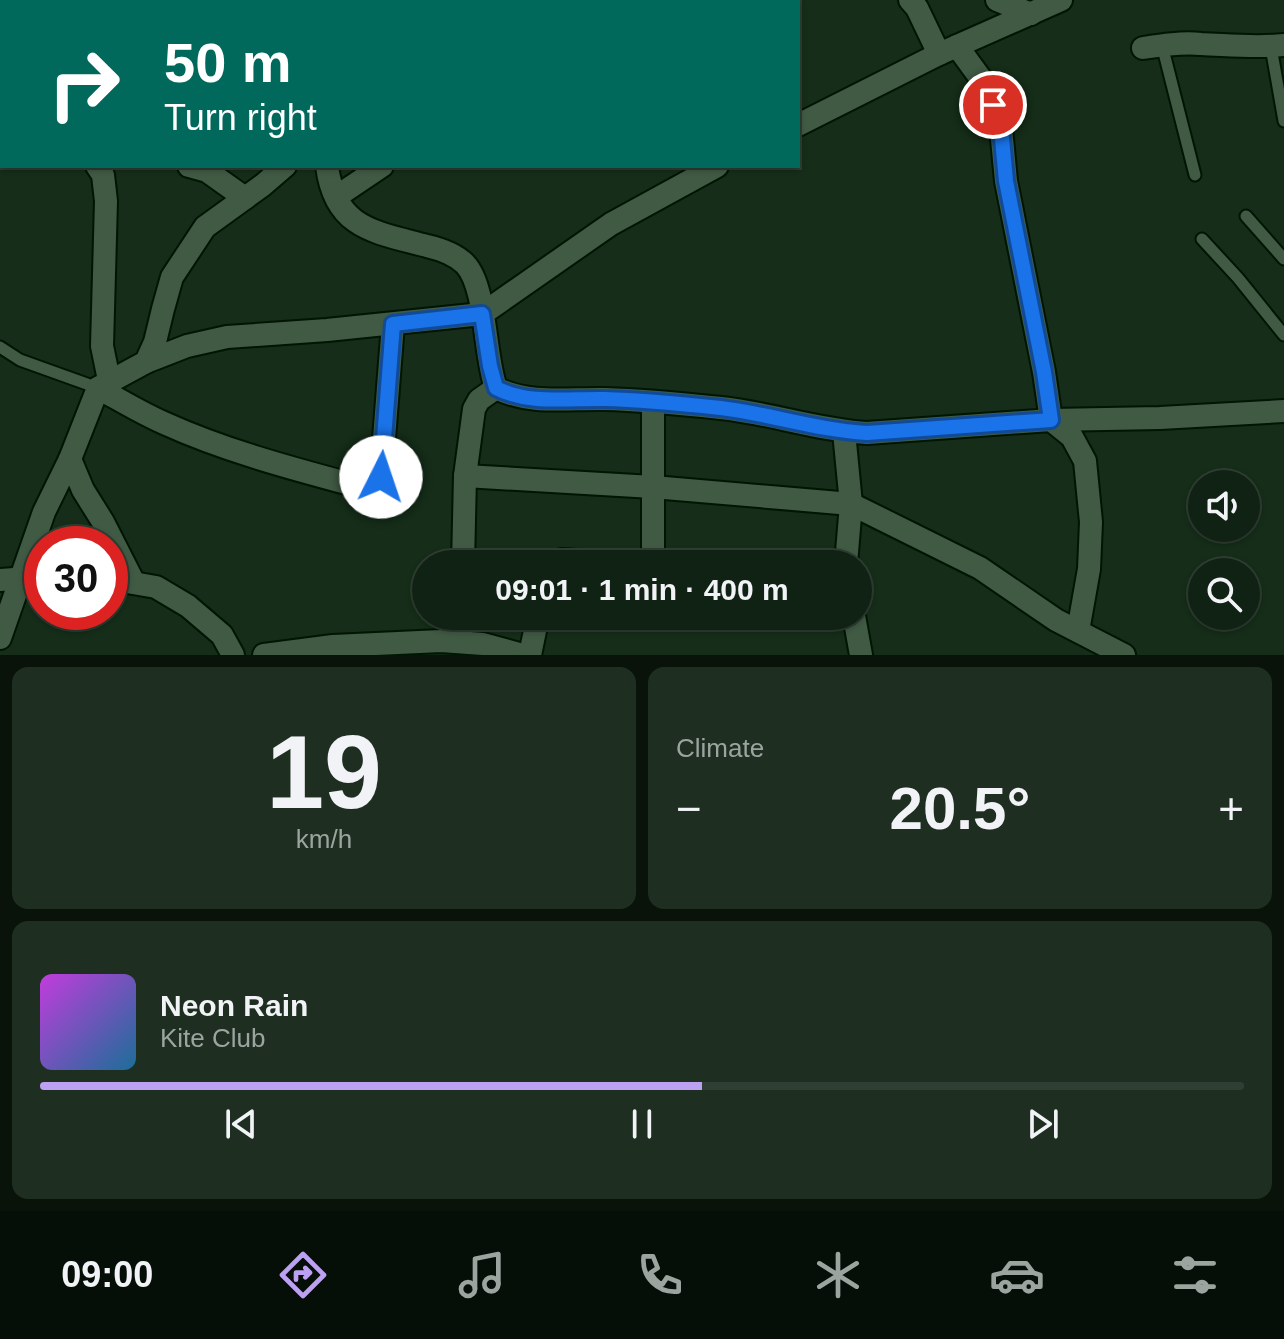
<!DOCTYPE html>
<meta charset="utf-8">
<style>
:root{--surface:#102213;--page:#1e2f21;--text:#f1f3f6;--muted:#9ca4a0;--line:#303f33;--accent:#bca0f2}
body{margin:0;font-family:Helvetica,sans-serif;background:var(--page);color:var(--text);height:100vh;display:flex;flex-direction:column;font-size:30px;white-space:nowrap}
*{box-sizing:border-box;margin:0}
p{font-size:26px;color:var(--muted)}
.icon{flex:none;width:44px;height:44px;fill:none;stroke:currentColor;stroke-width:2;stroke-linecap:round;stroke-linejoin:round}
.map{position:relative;height:655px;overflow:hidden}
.side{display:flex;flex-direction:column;gap:12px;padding:12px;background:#09130a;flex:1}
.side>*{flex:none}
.guide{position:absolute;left:0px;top:0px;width:800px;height:168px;box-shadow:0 2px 6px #0004,0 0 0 2px var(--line);background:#00695c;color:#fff;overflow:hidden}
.fabs{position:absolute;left:1188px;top:470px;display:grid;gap:16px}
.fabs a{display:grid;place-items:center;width:72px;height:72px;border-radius:50%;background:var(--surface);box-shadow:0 2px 6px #0004,0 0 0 2px var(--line);font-size:40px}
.speed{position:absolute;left:24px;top:526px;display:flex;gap:16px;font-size:40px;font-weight:700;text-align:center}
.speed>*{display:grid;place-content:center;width:104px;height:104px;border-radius:50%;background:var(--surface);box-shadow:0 2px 6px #0004,0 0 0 2px var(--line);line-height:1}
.speed .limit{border:12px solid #d22;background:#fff;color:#111}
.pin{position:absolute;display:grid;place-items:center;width:68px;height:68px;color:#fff;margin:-34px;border:4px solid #fff;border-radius:50%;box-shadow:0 2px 8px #0007}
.me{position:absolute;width:88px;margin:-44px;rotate:4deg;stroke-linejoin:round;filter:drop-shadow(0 0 6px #0008)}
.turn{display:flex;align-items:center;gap:28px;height:168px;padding:0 32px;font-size:36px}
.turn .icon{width:104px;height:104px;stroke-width:2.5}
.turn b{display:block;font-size:56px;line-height:68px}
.big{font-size:60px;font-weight:700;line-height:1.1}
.side .widget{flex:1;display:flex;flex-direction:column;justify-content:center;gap:12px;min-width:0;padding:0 28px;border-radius:16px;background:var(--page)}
.side .dial{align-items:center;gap:0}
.dial b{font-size:104px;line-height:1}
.song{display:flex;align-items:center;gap:24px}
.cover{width:96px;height:96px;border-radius:12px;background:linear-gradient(135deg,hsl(290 70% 55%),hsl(200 70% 35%))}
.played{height:8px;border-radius:4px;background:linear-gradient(90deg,var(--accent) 55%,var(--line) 55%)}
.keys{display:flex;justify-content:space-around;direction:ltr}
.heat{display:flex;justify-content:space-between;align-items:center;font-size:44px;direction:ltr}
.side .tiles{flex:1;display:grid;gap:12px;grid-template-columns:1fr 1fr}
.widget:last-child{grid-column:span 2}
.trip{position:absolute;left:412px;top:550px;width:460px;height:80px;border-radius:40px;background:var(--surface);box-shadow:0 2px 6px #0004,0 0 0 2px var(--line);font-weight:700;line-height:80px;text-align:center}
.menu{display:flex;height:128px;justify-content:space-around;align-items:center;background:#060e08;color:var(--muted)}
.menu .icon{width:56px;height:56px}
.menu .active{color:var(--accent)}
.menu b{font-size:36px;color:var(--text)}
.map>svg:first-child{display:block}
</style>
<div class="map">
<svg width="1284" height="655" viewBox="0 0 1284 655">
<rect width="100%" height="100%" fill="#152d19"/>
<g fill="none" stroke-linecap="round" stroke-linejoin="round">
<defs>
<g id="service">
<polyline points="1162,45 1195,175"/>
<polyline points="1271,47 1284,121"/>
<polyline points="1246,216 1284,259"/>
<polyline points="1202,239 1238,278 1284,335"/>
<polyline points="0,347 20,360 98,388"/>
</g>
<g id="minor">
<polyline points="381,0 383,2"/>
<polyline points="556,0 558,2"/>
<polyline points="728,0 728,2"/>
<polyline points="910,0 917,8 939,54"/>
<polyline points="997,0 1031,14"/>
<polyline points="746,2 753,0"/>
<polyline points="957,46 984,83 1001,128 1006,181 1044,372 1051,420 1072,437 1085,461 1091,522 1089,569 1078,631"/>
<path d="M 1143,48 C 1162,45 1182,42 1201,44 C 1229,45 1255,48 1284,45"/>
<polyline points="798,125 939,54 1061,0"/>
<polyline points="0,138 2,139"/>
<polyline points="97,166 103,175 106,201 102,346 109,380"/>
<polyline points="189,166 207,171 245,198"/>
<path d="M 327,166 C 335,229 375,232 427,246 C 440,249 455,254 465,264 C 487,287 484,356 496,388 C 529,405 569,398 605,399 C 643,400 683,404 721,408 C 770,413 817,430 867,433 L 1051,420 L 1160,418 L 1284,411"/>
<polyline points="336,197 382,166"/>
<polyline points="146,362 187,346 227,337 327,330 482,314 611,224 717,166"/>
<path d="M 98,388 C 120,400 141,413 164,423 C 230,453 302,471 372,490 L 377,486 L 381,477 L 393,324"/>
<polyline points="844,432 851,504 846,564"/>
<polyline points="70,459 83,490 103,522 134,583"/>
<polyline points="465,476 653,487 851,504 980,568 1056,620 1124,655"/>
<polyline points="463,564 465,476 474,409 479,400 496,388"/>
<polyline points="553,564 562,560 623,564"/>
<polyline points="653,564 653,402"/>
<polyline points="110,579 156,587 188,606 222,635 233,655"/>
<polyline points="0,580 42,577"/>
<polyline points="854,616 861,655"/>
<polyline points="0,638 44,512 70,459 98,388 146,362 155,342 163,309 172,277 205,227 263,185 285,166"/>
<polyline points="460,641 461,616"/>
<polyline points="264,655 333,646 441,641 483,644 523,655"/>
<polyline points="530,655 538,616"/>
</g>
</defs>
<use href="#service" stroke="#001504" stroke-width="15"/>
<use href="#minor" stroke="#001504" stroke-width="26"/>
<use href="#service" stroke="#405a44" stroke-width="11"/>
<use href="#minor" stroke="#405a44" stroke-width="22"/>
</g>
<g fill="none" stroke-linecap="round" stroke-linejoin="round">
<defs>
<path id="route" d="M 381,477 L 393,324 L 482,314 L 490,366 L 496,388 C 529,405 569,398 605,399 C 643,400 683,404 721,408 C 770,414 817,430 867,433 L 1051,420 L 1044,372 L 1006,181 L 1001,128 L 993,105"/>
</defs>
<use href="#route" stroke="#114b97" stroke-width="20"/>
<use href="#route" stroke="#1a73e8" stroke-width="14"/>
</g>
</svg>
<div class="fabs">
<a><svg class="icon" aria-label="sound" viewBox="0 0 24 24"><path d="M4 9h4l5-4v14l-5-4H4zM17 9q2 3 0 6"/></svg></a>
<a><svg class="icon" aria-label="search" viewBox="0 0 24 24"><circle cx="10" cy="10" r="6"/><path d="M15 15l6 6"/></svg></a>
</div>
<div class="speed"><div class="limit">30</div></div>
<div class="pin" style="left:993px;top:105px;background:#d93025"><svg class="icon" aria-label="arrive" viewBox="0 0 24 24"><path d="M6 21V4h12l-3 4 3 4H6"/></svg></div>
<svg class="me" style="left:381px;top:477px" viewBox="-20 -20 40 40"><circle r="19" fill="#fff"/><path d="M0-13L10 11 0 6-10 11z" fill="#1a73e8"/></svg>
<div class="trip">09:01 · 1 min · 400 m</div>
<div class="guide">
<div class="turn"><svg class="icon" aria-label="right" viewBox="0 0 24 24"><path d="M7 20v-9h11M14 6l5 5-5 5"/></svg><div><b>50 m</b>Turn right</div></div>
</div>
</div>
<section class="side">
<div class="tiles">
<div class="widget dial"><b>19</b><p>km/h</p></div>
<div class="widget"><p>Climate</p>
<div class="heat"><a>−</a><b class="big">20.5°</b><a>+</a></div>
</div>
<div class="widget">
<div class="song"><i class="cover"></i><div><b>Neon Rain</b><p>Kite Club</p></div></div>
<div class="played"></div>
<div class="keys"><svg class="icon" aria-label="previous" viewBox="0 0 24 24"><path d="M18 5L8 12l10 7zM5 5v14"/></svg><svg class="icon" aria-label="pause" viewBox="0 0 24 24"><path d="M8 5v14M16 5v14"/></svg><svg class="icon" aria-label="next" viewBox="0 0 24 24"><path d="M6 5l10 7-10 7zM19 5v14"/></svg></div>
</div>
</div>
</section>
<nav class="menu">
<b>09:00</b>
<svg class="icon active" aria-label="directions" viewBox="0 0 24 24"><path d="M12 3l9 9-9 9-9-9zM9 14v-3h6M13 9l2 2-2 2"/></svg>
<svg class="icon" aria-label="music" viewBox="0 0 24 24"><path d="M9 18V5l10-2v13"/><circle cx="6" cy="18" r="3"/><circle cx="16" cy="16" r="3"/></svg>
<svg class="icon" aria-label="phone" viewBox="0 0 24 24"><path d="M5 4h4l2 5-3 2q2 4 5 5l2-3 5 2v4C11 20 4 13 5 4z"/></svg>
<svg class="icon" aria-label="climate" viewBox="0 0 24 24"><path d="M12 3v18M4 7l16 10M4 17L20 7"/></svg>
<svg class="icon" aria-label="car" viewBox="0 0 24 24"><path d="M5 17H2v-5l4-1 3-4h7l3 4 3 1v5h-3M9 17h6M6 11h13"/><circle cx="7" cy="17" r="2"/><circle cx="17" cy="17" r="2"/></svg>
<svg class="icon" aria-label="filters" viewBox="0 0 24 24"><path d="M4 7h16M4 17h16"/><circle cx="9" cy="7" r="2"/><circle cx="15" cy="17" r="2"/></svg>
</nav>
